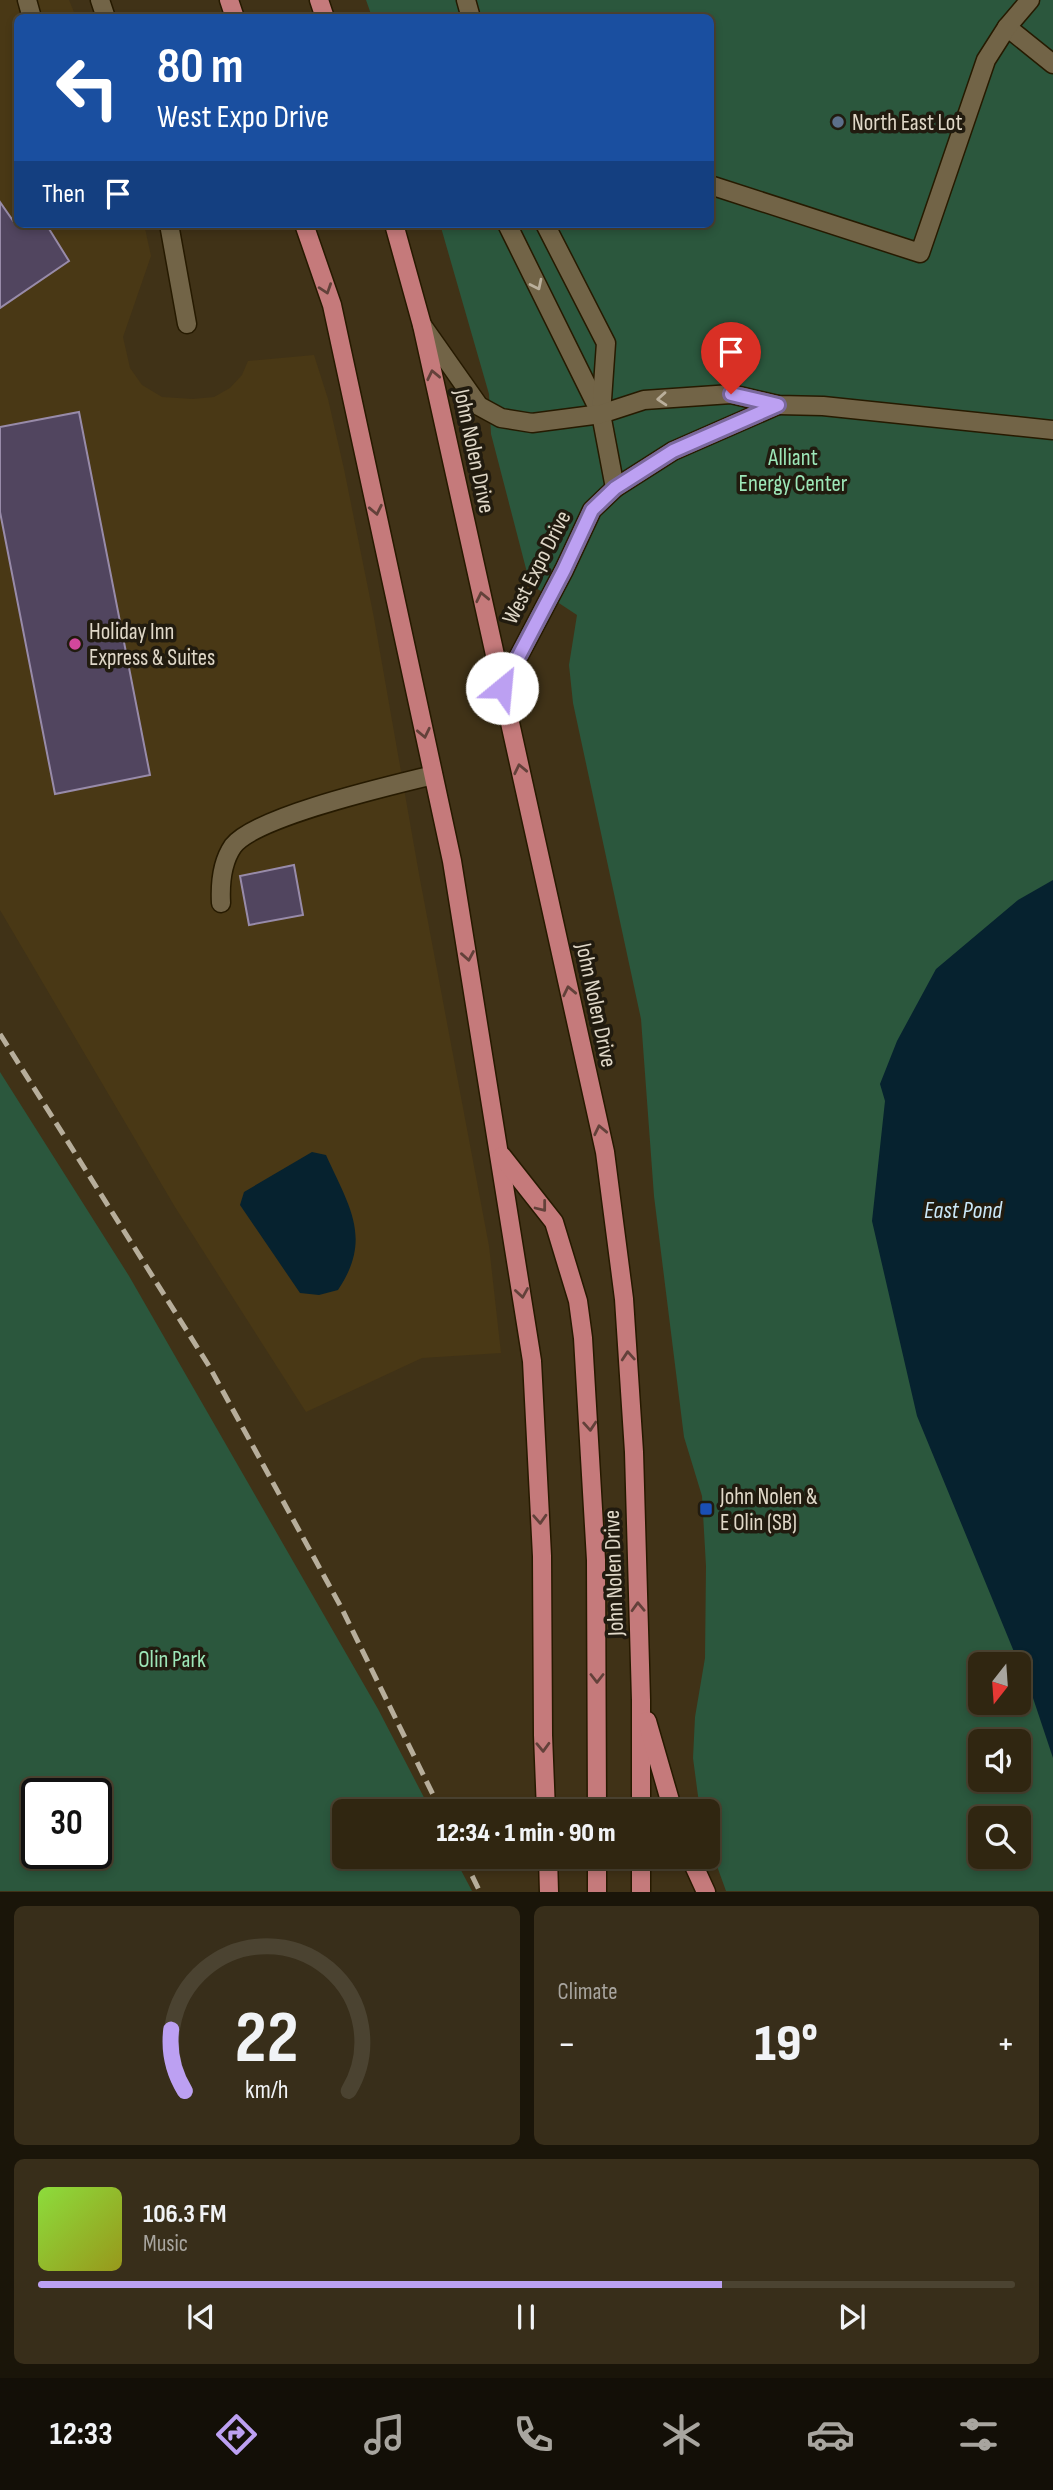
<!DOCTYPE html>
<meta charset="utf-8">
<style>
:root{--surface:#302611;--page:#382e1a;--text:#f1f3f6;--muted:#a8a59f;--line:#4b4331;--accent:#bca0f2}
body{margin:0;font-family:"Sofia Sans Condensed",sans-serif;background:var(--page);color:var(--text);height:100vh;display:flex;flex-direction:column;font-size:26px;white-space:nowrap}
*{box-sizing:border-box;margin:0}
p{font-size:23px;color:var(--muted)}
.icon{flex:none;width:38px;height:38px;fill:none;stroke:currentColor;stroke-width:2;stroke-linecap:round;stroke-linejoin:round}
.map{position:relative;height:1892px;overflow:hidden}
.details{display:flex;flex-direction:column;gap:14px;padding:14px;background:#1a1509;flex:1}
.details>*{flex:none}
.top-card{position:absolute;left:14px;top:14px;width:700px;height:214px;border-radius:10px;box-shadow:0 4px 10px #0003,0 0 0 2px var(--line);background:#1a4fa0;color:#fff;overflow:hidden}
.needle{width:46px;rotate:197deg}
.tools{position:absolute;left:968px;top:1652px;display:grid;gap:14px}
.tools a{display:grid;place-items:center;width:63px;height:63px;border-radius:10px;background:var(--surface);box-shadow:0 4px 10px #0003,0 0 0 2px var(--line);font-size:35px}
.speed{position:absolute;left:21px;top:1778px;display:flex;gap:14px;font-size:35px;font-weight:700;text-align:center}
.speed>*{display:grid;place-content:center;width:91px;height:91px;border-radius:50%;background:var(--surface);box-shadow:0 4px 10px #0003,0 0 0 2px var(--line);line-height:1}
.speed .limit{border:4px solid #111;border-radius:10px;background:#fff;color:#111}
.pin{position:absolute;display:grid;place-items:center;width:60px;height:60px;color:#fff;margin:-72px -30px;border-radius:50% 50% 50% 0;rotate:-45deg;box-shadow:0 0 7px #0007}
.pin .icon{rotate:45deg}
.me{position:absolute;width:77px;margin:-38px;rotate:28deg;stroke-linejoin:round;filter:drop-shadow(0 0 5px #0008)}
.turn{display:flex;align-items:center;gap:24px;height:147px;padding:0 28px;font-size:32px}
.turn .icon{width:91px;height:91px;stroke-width:2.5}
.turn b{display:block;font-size:49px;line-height:60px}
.then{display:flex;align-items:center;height:66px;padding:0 28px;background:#0003;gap:14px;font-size:26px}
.big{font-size:52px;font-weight:800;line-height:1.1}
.details .tile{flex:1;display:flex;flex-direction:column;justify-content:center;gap:10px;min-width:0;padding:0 24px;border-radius:10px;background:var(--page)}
.details .dial{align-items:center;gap:0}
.dial svg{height:182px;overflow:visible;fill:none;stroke:var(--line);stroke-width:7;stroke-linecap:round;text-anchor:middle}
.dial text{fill:var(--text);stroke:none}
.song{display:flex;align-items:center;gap:21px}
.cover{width:84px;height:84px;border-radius:10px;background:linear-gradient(135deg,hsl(90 70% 55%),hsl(60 70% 35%))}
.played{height:7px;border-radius:4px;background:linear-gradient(90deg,var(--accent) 70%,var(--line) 70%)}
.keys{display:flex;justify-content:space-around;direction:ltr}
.heat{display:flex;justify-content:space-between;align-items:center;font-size:38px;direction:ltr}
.details .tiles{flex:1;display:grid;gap:14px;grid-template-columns:1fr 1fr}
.tile:last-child{grid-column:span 2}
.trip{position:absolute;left:332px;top:1799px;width:388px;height:70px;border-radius:10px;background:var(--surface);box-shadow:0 4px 10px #0003,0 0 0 2px var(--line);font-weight:800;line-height:70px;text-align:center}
.tab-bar{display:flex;height:112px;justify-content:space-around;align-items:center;background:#130f07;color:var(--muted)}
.tab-bar .icon{width:49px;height:49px}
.tab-bar .active{color:var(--accent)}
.tab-bar b{font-size:32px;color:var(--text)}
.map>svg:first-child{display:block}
</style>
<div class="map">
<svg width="1053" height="1892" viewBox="0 0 1053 1892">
<rect width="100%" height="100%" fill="#403217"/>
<polygon fill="#493815" points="0,0 69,0 76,17 18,18 18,224 144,224 151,256 123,337 130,368 142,385 162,397 193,399 214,397 230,388 242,375 248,361 314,355 328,399 344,469 374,618 419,874 489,1246 501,1353 422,1358 306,1412 175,1207 0,910"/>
<g fill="#2b573d" fill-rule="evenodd">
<path d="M 366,0 L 1053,0 L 1053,1891 L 726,1891 L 709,1844 L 709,1811 L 700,1811 L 693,1758 L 695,1717 L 705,1658 L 706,1566 L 702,1496 L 684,1437 L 654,1196 L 641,1019 L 573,703 L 569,665 L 577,615 L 530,584 L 491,434 L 489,394 L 440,224 L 710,224 L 710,18 L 372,17 ZM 980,1664 L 1018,1664 L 1018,1703 L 980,1703 ZM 980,1741 L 1018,1741 L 1018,1780 L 980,1780 ZM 980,1818 L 1018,1818 L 1018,1857 L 980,1857 Z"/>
<path d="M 0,1072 L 129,1276 L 378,1709 L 431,1811 L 345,1811 L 345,1857 L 454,1857 L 472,1891 L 0,1891 ZM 37,1794 L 96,1794 L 96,1853 L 37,1853 Z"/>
</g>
<g fill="#06222f">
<polygon points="1053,880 1053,1758 1033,1698 917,1416 872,1221 885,1101 880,1084 897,1041 936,969 1018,900"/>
<path d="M 312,1152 L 326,1155 C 349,1206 373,1238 338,1290 L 319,1295 L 300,1293 L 240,1205 L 244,1192 Z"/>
</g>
<g fill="#51455f" stroke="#988ba9" stroke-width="2">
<polygon points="0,202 16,225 46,224 69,261 0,308"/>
<polygon points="79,412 150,775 55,794 0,512 0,427"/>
<polygon points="294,865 303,915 249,925 240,876"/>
</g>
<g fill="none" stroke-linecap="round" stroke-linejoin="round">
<defs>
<g id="lane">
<polyline points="27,0 32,18"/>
<polyline points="466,0 471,18"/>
<polyline points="1007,27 1053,64"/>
<polyline points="710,185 920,253 986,60 1007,27 1030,0"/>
<polyline points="507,224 600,412"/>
<polyline points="545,224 606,343 601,414 615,488"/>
<path d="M 221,903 C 220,884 222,862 233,846 C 256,816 393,785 433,775"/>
</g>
<g id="street">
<polyline points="100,0 106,18"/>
<polyline points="169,224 187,324"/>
<polyline points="422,325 479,406 501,418 532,423 601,414 644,400 731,394 778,405 823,406 1053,430"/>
<polyline points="502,688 564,570 592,510 615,488 673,451 778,405"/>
</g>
<g id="primary">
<polyline points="229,0 235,18"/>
<polyline points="319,0 325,18"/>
<polyline points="304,224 332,305 452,861 532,1361 542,1556 543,1735 546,1811"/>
<polyline points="394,224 422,325 605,1152 624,1299 634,1452 641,1700 641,1811"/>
<polyline points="502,1156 554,1222 578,1301 583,1338 596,1560 597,1811"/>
<polyline points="647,1721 673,1811"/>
<polyline points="548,1857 549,1892"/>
<polyline points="597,1857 597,1892"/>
<polyline points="641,1857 641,1892"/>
<polyline points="690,1857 706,1892"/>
</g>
</defs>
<use href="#lane" stroke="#261a00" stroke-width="21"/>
<use href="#street" stroke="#261a00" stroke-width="21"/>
<use href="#primary" stroke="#261a00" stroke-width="21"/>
<use href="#lane" stroke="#726447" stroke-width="18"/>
<use href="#street" stroke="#726447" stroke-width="18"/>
<use href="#primary" stroke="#c57a7b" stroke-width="18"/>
<g stroke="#b7ae9b" stroke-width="5" stroke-dasharray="14 7" stroke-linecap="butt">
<polyline points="0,1034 209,1366 341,1607 441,1811"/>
<polyline points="463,1857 480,1892"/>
</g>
</g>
<defs><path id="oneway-chevron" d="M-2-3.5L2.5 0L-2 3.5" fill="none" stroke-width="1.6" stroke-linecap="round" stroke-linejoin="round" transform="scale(1.75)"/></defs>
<g stroke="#baaf9b">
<use href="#oneway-chevron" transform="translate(537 285) rotate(64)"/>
<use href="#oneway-chevron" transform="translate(662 399) rotate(176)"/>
</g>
<g stroke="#63413a">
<use href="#oneway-chevron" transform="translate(326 289) rotate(71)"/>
<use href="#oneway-chevron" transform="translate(433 375) rotate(-102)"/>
<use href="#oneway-chevron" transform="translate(376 510) rotate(78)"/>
<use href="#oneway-chevron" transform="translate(482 597) rotate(-102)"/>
<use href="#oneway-chevron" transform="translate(424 733) rotate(78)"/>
<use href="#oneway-chevron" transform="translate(520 769) rotate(-102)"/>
<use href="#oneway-chevron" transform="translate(468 956) rotate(80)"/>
<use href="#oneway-chevron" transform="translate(569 991) rotate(-102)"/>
<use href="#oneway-chevron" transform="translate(600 1130) rotate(-102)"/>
<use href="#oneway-chevron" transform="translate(542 1207) rotate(52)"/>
<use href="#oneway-chevron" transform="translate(522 1293) rotate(81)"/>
<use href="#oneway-chevron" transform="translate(628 1356) rotate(-94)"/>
<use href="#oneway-chevron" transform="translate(590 1426) rotate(86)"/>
<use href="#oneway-chevron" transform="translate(540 1519) rotate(87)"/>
<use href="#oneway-chevron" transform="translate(638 1607) rotate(-92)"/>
<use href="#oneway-chevron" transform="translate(597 1678) rotate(90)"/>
<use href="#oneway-chevron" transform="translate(543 1747) rotate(88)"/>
</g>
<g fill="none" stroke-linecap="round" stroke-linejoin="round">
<defs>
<polyline id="route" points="502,688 564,570 592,510 615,488 673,451 778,405 731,394"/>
</defs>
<use href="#route" stroke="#7a689d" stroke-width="18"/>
<use href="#route" stroke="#bca0f2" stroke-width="12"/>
</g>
<circle fill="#5c6f8a" stroke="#211b0f" stroke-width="2.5" cx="838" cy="122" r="7"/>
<circle fill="#d1479c" stroke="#211b0f" stroke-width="2.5" cx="75" cy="644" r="7"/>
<rect fill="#1a4fb4" stroke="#211b0f" stroke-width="2.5" x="699" y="1502" width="14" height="14" rx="3.5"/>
<g text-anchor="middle" stroke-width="7" stroke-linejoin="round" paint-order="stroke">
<g font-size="23" fill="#e0d8c8" stroke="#211b0f" text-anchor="start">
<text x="852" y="130">North East Lot</text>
<text x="89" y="639">Holiday Inn<tspan x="89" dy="26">Express &amp; Suites</tspan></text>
<text x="720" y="1504">John Nolen &amp;<tspan x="720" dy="26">E Olin (SB)</tspan></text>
</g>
<g font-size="23" fill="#e0d8c8" stroke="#211b0f">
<text transform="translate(475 451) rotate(78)" y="8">John Nolen Drive</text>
<text transform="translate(536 567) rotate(-63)" y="8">West Expo Drive</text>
<text transform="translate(597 1005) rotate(78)" y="8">John Nolen Drive</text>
<text transform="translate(613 1573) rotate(-92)" y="8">John Nolen Drive</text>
</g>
<g font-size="23" fill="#9de7b8" stroke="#211b0f">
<text x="793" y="465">Alliant<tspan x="793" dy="26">Energy Center</tspan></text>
<text x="172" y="1667">Olin Park</text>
</g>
<g font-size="24" font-style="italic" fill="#cae8f9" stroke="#211b0f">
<text x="963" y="1218">East Pond</text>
</g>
</g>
</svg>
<div class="tools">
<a><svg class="needle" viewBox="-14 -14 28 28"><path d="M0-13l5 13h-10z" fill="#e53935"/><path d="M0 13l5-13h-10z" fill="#a8a59f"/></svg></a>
<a><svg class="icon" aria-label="sound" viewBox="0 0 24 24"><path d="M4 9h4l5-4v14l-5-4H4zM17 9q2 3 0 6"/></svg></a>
<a><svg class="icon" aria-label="search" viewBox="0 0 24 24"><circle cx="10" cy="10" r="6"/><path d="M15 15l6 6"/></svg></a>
</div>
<div class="speed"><div class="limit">30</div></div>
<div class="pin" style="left:731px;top:394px;background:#d93025"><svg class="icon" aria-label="arrive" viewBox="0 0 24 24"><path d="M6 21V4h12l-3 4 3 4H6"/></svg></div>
<svg class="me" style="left:502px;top:688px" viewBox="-20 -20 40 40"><circle r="19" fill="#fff"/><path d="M0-13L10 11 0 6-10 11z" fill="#bca0f2"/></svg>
<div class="trip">12:34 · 1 min · 90 m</div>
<div class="top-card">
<div class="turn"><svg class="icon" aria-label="left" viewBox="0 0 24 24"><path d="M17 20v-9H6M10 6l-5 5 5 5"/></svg><div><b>80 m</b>West Expo Drive</div></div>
<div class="then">Then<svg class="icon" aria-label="arrive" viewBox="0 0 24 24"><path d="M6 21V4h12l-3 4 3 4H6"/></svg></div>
</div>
</div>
<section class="details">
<div class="tiles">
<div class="tile dial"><svg viewBox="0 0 100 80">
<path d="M14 69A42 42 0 1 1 86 69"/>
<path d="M14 69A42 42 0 0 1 8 42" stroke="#bca0f2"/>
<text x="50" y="56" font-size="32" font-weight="700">22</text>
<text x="50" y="72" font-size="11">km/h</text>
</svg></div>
<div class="tile"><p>Climate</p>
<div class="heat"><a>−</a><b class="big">19°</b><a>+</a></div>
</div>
<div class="tile">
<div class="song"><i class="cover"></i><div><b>106.3 FM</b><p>Music</p></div></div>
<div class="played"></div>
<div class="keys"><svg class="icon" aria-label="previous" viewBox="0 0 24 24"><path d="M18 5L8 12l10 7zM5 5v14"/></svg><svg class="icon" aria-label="pause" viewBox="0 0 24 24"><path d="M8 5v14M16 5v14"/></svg><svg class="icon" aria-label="next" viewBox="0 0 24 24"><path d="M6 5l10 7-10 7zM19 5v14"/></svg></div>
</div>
</div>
</section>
<nav class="tab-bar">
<b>12:33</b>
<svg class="icon active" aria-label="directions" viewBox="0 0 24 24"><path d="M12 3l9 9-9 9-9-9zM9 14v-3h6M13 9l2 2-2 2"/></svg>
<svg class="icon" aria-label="music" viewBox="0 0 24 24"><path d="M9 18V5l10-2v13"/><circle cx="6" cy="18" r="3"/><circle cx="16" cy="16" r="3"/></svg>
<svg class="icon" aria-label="phone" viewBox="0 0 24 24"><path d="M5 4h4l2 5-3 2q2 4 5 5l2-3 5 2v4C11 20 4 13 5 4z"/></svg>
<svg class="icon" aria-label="climate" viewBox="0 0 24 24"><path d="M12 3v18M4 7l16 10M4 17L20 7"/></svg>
<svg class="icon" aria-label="car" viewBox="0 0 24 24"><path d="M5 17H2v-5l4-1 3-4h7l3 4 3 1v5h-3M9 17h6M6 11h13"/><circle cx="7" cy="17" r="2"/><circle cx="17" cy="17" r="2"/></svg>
<svg class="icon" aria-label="filters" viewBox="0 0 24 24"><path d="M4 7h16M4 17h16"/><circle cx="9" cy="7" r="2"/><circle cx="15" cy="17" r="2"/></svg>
</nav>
